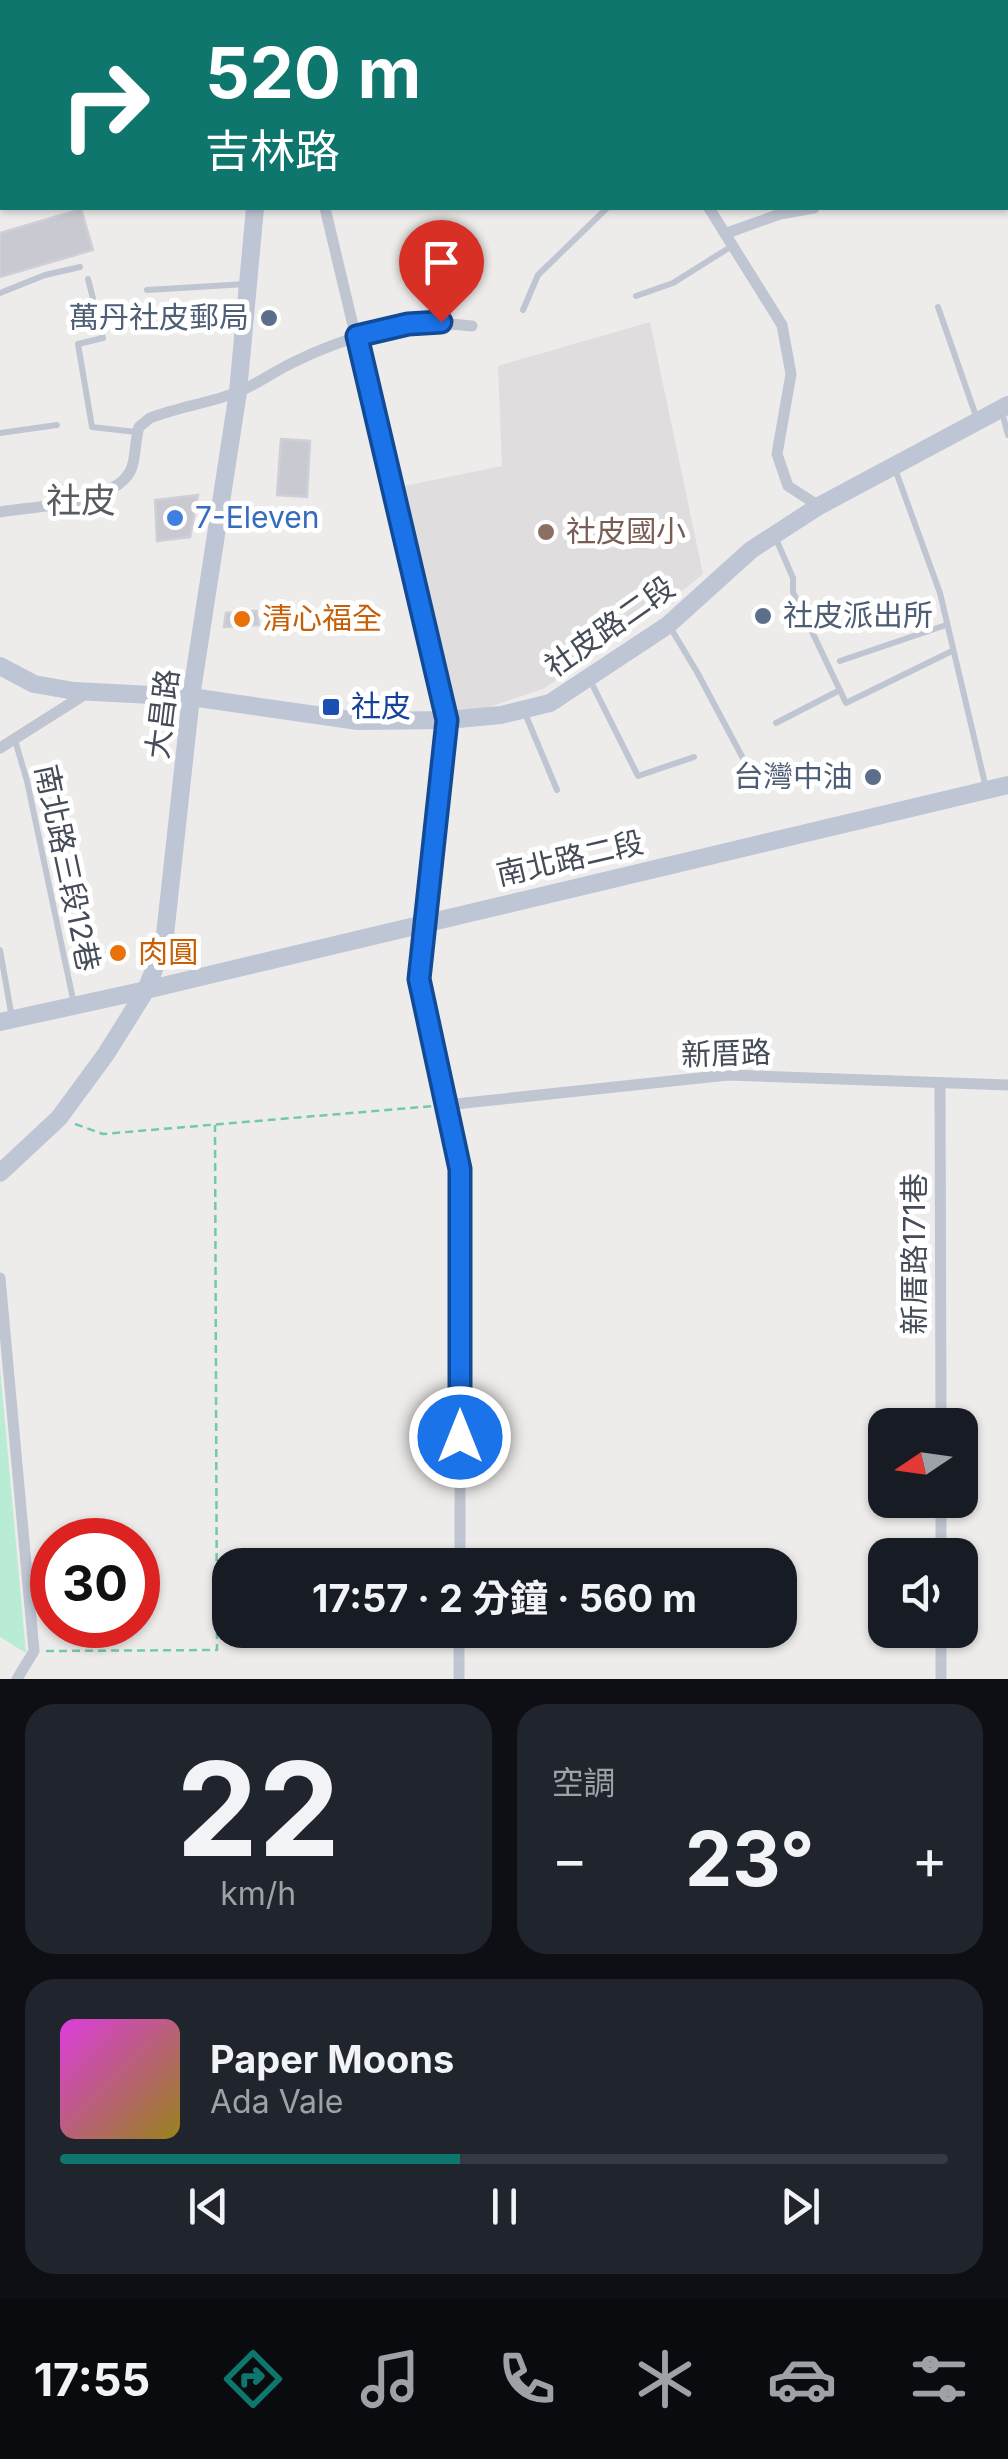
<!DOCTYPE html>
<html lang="zh-TW">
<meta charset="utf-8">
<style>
:root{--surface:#171b24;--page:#20242c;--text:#f1f3f6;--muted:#9ea1a6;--line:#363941;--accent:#0f766e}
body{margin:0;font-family:Inter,"Noto Sans TC",sans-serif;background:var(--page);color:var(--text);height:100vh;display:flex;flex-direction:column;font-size:38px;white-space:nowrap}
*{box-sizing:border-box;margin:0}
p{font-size:32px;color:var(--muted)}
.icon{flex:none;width:55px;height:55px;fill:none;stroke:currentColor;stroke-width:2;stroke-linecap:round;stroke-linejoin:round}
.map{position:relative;height:1679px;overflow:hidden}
.drawer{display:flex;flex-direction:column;gap:25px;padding:25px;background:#0d0f14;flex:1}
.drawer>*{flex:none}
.hud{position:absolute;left:0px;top:0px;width:1010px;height:210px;box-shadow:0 2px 8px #0004;background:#0f766e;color:#fff;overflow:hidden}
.needle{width:65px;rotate:257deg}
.fabs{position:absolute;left:868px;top:1408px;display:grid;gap:20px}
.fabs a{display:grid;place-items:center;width:110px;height:110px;border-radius:20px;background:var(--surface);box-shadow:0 2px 8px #0004;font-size:50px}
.speed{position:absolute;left:30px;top:1518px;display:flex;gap:20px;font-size:50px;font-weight:700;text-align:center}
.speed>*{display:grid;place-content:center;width:130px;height:130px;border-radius:50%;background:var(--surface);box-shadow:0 2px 8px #0004;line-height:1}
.speed .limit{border:15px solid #d22;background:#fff;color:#111}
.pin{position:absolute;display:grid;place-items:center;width:85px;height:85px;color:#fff;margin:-102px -42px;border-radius:50% 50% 50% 0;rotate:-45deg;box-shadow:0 0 10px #0007}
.pin .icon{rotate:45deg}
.me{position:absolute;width:110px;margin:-55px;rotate:0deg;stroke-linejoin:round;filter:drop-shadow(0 0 8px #0008)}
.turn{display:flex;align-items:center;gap:35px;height:210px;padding:0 40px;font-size:45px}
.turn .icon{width:130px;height:130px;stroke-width:2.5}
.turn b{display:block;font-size:70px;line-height:85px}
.big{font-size:75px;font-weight:700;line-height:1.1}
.drawer .tile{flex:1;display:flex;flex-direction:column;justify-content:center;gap:15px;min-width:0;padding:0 35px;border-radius:30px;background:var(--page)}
.drawer .dial{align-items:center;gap:0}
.dial b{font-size:130px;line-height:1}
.song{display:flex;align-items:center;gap:30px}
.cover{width:120px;height:120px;border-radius:15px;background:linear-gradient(135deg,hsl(300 70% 55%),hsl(50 70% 35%))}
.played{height:10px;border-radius:5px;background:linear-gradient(90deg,var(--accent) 45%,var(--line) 45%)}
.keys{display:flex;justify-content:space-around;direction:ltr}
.heat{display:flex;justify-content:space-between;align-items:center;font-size:55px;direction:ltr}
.drawer .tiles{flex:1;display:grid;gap:25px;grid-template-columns:1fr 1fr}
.tile:last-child{grid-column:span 2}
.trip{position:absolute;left:212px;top:1548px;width:585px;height:100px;border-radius:30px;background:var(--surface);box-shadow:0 2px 8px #0004;font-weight:700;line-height:100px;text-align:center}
.menu{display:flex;height:160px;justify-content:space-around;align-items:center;background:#090b0e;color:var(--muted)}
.menu .icon{width:70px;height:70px}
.menu .current{color:var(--accent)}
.menu b{font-size:45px;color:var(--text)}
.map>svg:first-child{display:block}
</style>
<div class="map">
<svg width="1008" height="1679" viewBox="0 0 1008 1679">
<rect width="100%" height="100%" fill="#eeeceb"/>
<polygon fill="#dfdddd" points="650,322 703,574 654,614 543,689 443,722 389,489 502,466 498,366"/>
<polygon fill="#b9ecd5" points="0,1368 26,1653 0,1637"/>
<g fill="#c9c9d1" stroke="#cfd0d7" stroke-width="2.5">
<polygon points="81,209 93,250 0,277 0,233"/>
<polygon points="281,439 310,441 307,497 277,495"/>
<polygon points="198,495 190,537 157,541 155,500"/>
<polygon points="257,611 259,625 224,627 226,613"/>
</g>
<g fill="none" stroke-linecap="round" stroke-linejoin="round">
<g stroke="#73c9ad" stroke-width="2.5" stroke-dasharray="8 5" stroke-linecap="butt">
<polyline points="75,1124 103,1134 434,1106"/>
<polyline points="46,1651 217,1650 215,1125"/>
</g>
<g stroke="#bfc5d1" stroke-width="6">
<polyline points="88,279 103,338 78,344 92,427 136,432"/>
<polyline points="147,290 246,284"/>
<polyline points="0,293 45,275 80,267"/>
<polyline points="636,296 673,283 732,246"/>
<polyline points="938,307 977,419"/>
<polyline points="523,310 538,275 607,208"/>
<polyline points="1002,412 1008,435"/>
<polyline points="0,433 57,425"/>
<polyline points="895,469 940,593 986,788"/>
<polyline points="776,539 793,578 793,592 846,703 952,651"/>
<polyline points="670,627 697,672 754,779"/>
<polyline points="840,661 946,625"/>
<polyline points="589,678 638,776 694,757"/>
<polyline points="524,711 557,790"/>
<polyline points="776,723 840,690"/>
<polyline points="15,740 27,781 74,1004"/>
<polyline points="0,950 12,1018"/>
<polyline points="461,1553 541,1565"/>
<polyline points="614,1639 616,1630"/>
</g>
<g stroke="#bfc5d1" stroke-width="11">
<polyline points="645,0 646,2"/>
<polyline points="0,48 2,48"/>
<polyline points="0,105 2,105"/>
<polyline points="0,189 2,188"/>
<polyline points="325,208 447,720 419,979 460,1169 460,1565"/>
<polyline points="709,208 782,325 791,374 777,454 788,486 819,506"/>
<polyline points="727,233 780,214 814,208"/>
<path d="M 0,512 C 35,506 120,504 132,467 C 136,454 135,440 139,427 L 150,418 C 178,407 210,403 238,392 C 255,385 271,374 286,366 C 345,336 406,318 472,326"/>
<polyline points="0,748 87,693"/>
<polyline points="940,1083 941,1425"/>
<polyline points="446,1105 728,1075 1008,1085"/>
<polyline points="0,1278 34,1651 17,1679"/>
<polyline points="941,1500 941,1555"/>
<polyline points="941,1630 941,1679"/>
<polyline points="459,1679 459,1630"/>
</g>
<g stroke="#bec5d5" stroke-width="18">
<polyline points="260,0 260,2"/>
<polyline points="0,666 34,684 74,691 191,697 358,721 447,720 501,715 550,703 668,625 751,550 819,506 1008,405"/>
<polyline points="0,1022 146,990 1008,785"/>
<polyline points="0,1173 59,1118 106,1054 146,990 164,944 191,697 238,392 255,208"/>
</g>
</g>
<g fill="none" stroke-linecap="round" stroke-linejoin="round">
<defs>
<polyline id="route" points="441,322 408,324 357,336 447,720 419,979 460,1169 460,1437"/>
</defs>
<use href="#route" stroke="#114b97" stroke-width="25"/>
<use href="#route" stroke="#1a73e8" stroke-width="18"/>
</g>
<g fill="#5c6f8a" stroke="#fff" stroke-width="4">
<circle cx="269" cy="318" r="10"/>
<circle cx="763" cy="616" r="10"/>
<circle cx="873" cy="777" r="10"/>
</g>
<circle fill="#3f7fe0" stroke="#fff" stroke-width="4" cx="175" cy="518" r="10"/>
<circle fill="#8d6e63" stroke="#fff" stroke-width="4" cx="546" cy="532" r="10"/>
<g fill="#e8710a" stroke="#fff" stroke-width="4">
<circle cx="242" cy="619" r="10"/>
<circle cx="118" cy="953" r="10"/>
</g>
<rect fill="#1a4fb4" stroke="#fff" stroke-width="4" x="321" y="697" width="20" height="20" rx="5"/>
<g text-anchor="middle" stroke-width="10" stroke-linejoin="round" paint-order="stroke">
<g font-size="30" fill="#4e5e75" stroke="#fff" text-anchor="end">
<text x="249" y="328">萬丹社皮郵局</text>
<text x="783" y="626" text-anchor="start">社皮派出所</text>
<text x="853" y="787">台灣中油</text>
</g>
<g font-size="30" fill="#366cbe" stroke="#fff" text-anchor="start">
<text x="195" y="528">7-Eleven</text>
</g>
<g font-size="30" fill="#785e54" stroke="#fff" text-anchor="start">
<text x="566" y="542">社皮國小</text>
</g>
<g font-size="30" fill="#c56008" stroke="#fff" text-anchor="start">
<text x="262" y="629">清心福全</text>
<text x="138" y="963">肉圓</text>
</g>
<g font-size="30" fill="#454c58" stroke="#fff">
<text transform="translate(610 627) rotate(-35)" y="10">社皮路二段</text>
<text transform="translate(163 714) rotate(-83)" y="10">大昌路</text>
<text transform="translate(570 859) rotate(-13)" y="10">南北路二段</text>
<text transform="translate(67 868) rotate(78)" y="10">南北路三段12巷</text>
<text transform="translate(726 1054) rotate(-2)" y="10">新厝路</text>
<text transform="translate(915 1254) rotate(-90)" y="10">新厝路171巷</text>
</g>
<g font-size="30" fill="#164399" stroke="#fff" text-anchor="start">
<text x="351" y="717">社皮</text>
</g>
<g font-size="35" fill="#585b60" stroke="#fff">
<text x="81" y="513">社皮</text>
</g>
</g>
</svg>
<div class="fabs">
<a><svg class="needle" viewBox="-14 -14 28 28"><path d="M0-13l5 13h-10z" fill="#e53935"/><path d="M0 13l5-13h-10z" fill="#9ea1a6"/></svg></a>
<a><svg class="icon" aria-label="sound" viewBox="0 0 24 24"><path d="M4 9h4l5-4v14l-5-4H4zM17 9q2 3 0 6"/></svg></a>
</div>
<div class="speed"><div class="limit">30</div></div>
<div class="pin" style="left:441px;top:322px;background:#d93025"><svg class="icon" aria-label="arrive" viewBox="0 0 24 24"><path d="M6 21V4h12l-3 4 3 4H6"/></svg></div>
<svg class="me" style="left:460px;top:1437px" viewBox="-20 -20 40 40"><circle r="17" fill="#1a73e8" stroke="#fff" stroke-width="3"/><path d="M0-11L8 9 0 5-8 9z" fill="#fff"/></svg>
<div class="trip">17:57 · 2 分鐘 · 560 m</div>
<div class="hud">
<div class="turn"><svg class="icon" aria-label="right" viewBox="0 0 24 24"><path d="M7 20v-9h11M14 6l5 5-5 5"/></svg><div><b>520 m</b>吉林路</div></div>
</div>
</div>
<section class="drawer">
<div class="tiles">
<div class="tile dial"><b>22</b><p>km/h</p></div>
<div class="tile"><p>空調</p>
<div class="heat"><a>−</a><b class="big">23°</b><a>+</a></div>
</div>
<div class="tile">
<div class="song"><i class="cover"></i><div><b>Paper Moons</b><p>Ada Vale</p></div></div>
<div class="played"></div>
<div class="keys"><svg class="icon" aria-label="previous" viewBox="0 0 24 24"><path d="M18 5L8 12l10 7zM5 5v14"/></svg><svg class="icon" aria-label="pause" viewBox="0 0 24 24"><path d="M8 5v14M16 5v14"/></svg><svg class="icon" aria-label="next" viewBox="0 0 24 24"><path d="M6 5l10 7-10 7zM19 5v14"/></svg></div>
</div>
</div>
</section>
<nav class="menu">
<b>17:55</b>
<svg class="icon current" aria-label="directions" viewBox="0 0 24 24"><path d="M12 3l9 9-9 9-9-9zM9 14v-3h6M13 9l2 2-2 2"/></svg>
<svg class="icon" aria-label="music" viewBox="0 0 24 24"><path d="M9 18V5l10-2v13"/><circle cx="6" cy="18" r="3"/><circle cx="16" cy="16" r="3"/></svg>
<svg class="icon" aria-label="phone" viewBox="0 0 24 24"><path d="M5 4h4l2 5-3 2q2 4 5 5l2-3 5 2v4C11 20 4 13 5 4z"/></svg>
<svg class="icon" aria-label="climate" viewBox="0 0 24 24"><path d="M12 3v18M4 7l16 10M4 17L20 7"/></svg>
<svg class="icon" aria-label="car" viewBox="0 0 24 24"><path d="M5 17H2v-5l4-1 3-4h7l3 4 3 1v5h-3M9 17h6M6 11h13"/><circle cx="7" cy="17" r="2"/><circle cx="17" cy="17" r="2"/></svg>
<svg class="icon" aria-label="filters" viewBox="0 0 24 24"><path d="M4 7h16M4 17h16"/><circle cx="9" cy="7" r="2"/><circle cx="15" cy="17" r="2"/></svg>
</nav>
